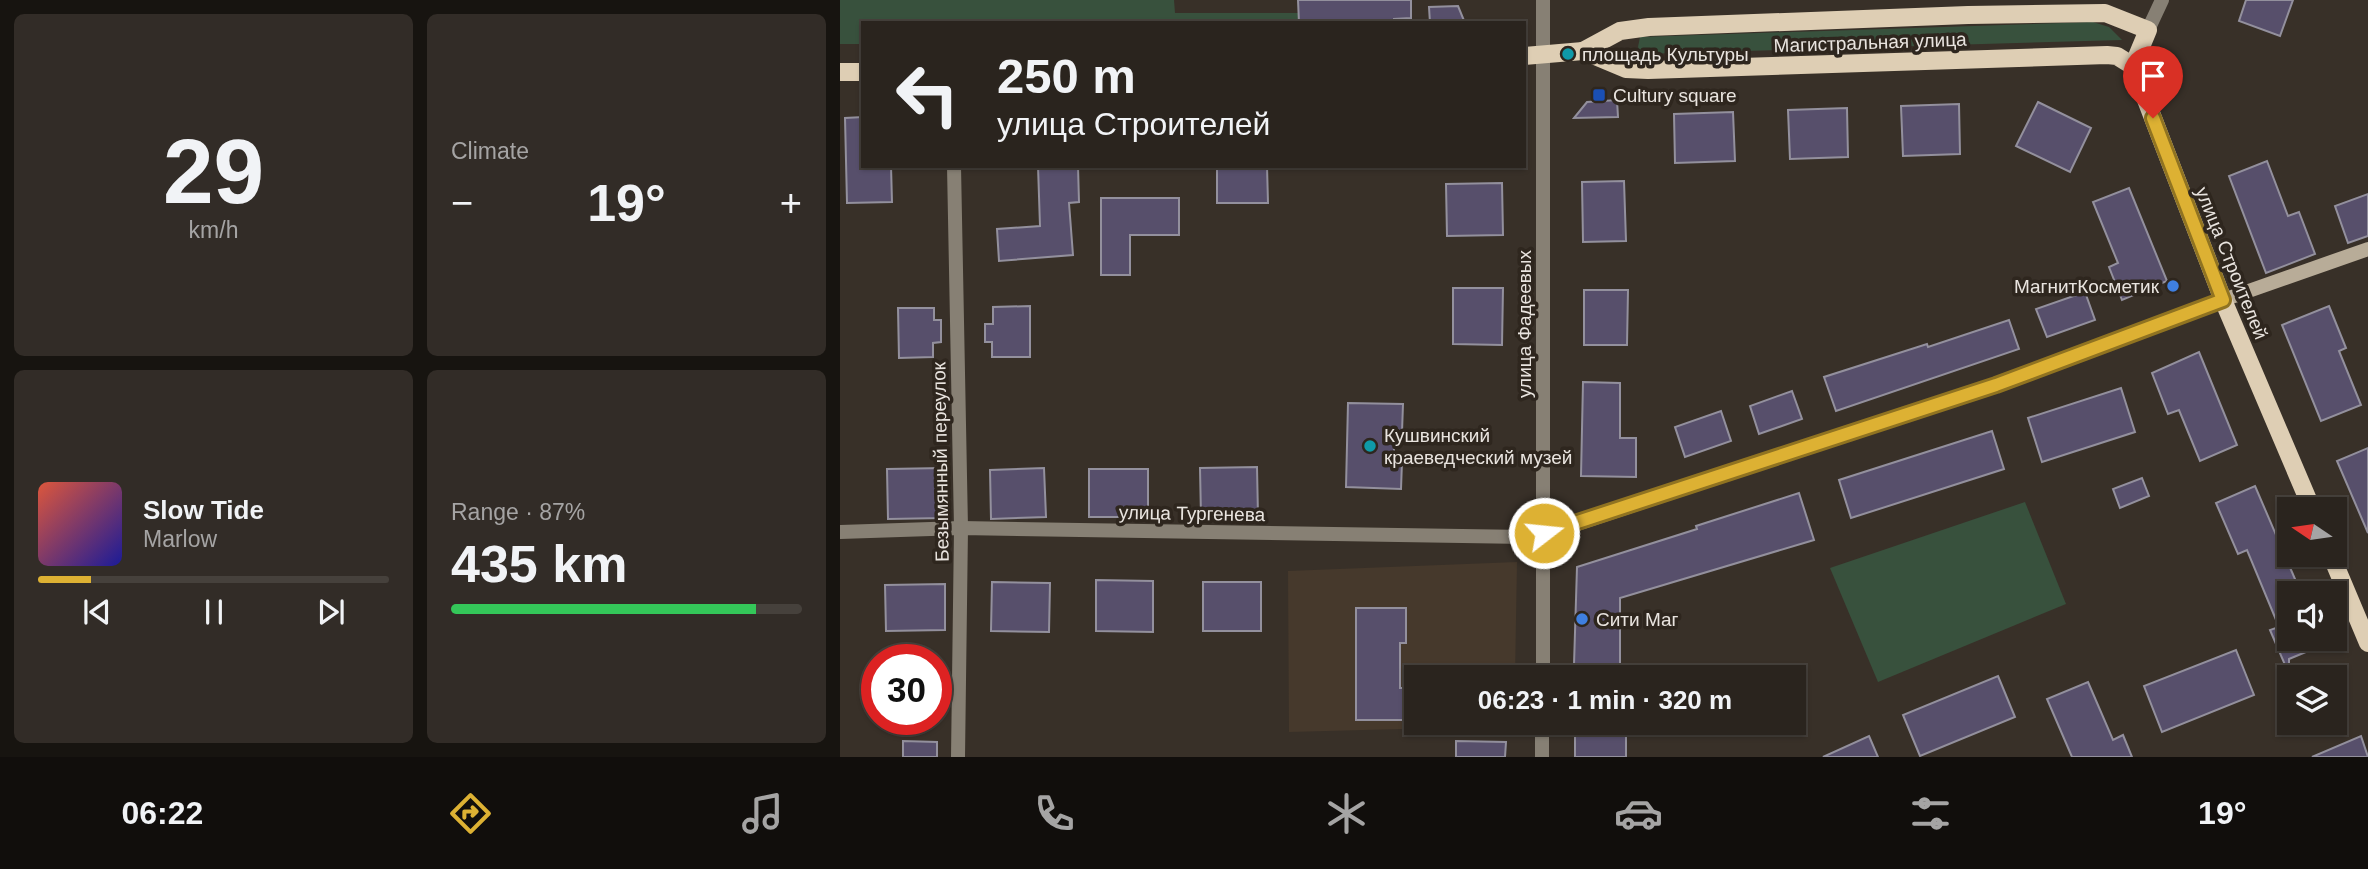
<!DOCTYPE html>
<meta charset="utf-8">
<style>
:root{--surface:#2a241e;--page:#322c27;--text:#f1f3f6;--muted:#a5a4a4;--line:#46413c;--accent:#ddb133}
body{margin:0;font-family:Helvetica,sans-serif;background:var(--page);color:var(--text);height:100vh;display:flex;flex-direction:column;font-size:26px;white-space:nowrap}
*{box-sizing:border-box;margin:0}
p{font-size:23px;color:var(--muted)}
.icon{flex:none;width:38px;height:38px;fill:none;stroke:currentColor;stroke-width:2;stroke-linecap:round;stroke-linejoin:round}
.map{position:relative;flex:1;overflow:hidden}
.panel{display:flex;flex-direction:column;gap:14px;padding:14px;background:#171410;width:840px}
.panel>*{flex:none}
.hud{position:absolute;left:21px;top:21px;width:665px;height:147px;border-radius:0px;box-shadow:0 2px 5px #0004,0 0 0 2px var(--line);background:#2a241e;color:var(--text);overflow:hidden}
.needle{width:46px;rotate:283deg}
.controls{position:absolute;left:1437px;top:497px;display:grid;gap:14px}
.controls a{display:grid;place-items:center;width:70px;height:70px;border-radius:0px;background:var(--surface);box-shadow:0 2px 5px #0004,0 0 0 2px var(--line);font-size:35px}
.speed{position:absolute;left:21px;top:644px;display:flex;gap:14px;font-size:35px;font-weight:700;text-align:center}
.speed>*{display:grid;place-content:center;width:91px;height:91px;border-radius:50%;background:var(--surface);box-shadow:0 2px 5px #0004,0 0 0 2px var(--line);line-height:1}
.speed .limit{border:10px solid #d22;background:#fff;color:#111}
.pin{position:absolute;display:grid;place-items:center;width:60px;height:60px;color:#fff;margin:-72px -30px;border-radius:50% 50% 50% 0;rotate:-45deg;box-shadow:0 0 7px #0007}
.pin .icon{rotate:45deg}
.me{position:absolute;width:77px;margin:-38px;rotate:74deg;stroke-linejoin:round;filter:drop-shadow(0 0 5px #0008)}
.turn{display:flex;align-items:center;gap:24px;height:147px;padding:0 21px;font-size:32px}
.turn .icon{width:91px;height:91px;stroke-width:2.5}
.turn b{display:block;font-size:49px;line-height:60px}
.big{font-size:52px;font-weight:700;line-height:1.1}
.panel .tile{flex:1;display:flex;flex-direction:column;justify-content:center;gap:10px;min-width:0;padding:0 24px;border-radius:10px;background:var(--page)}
.panel .dial{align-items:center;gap:0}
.dial b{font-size:91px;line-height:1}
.song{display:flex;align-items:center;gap:21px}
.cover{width:84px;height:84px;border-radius:10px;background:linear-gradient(135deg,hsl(10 70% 55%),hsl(240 70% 35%))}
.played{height:7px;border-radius:4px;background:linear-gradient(90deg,var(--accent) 15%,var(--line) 15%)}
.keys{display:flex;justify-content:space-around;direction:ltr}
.heat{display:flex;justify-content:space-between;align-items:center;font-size:38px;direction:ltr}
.charge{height:10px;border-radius:5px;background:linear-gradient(90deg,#34c759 87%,var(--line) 0)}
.panel .tiles{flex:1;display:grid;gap:14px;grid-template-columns:repeat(2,1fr)}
.trip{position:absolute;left:564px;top:665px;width:402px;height:70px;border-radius:0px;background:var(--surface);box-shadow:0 2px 5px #0004,0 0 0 2px var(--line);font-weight:700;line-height:70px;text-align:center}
.menu{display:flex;height:112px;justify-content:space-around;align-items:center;background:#110e0c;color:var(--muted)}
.menu .icon{width:49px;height:49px}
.menu .active{color:var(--accent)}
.menu b{font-size:32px;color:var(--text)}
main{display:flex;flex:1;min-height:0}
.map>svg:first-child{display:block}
</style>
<main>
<section class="panel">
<div class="tiles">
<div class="tile dial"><b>29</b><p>km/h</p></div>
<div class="tile"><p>Climate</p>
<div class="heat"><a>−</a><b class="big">19°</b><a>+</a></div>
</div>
<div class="tile">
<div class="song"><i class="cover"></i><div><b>Slow Tide</b><p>Marlow</p></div></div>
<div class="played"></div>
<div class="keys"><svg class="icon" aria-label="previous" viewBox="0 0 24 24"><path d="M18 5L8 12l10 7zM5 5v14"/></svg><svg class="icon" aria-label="pause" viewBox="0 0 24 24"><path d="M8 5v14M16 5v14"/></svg><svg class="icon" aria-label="next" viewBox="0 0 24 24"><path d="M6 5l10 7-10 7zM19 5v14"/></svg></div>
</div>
<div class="tile"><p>Range · 87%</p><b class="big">435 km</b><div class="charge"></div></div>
</div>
</section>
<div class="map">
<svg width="1528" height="757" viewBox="0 0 1528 757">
<rect width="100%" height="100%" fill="#383028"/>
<polygon fill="#46392c" points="677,562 675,677 576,677 576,723 674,723 674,726 449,732 448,571"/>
<g fill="#38513d">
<polygon points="0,0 334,0 335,13 459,13 459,23 23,23 23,44 0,44"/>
<polygon points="1253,22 1269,27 1282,40 801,54 798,47 800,37"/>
<polygon points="1185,502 1226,604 1038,682 990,568"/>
</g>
<g fill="#574f6b" stroke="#93909d" stroke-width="2">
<polygon points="458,0 571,0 571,18 554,19 554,23 459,23"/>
<polygon points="1406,0 1453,0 1440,36 1399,21"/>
<polygon points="618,6 625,23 590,23 589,7"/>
<polygon points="777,100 778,117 734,118 747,102"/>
<polygon points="1198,102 1251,128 1230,172 1176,146"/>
<polygon points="1119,104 1120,154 1063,156 1061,106"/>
<polygon points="1007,108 1008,157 950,159 948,110"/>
<polygon points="893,112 895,161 835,163 834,114"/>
<polygon points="23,117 23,166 51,166 52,202 7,203 5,118"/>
<polygon points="1427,161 1448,216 1459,212 1475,254 1426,273 1389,176"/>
<polygon points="198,166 238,166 239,202 229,203 233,255 159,261 157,229 200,226"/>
<polygon points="377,166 427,166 428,203 377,203"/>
<polygon points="784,181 786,241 743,242 742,182"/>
<polygon points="662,183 663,235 607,236 606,184"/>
<polygon points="1289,188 1327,281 1282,300 1269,267 1278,263 1253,202"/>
<polygon points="1528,194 1528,236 1508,243 1495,206"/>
<polygon points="261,198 339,198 339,235 290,235 290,275 261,275"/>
<polygon points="613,288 663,288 662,345 613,344"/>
<polygon points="744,290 788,290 787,345 744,345"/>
<polygon points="1245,292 1255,320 1207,337 1196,309"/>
<polygon points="190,306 190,357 152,357 152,342 145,342 145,324 153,324 153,307"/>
<polygon points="1489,306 1506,348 1499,351 1521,405 1481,421 1442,325"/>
<polygon points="58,308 94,308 94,320 101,320 101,342 93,343 93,357 59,358"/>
<polygon points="1169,320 1179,349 996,411 984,377 1087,344 1088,347"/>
<polygon points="1359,352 1397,445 1360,461 1339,410 1328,414 1312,373"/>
<polygon points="743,382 780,383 780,438 796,438 796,477 741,476"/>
<polygon points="1281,388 1295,432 1202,462 1188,418"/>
<polygon points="952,391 962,419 919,434 910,406"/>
<polygon points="508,403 563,404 562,432 554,432 554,461 562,461 561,489 506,487"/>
<polygon points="881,411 891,441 845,457 835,427"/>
<polygon points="1152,431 1164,469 1011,518 999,480"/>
<polygon points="1528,448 1528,533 1497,461"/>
<polygon points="417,467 418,516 361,517 360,468"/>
<polygon points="103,468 104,518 48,519 47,469"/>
<polygon points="204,468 206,517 151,519 150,470"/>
<rect x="249" y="469" width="59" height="48"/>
<polygon points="1302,478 1309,496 1280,508 1273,489"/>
<polygon points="1415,486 1461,593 1449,593 1449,639 1497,639 1449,659 1449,674 1430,630 1439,627 1407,550 1398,554 1376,503"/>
<polygon points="959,493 974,540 780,598 780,665 734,665 737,567 857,529 856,526"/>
<polygon points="256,580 313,581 313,632 256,631"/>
<polygon points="152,582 210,583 209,632 151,631"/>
<rect x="363" y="582" width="58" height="49"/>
<polygon points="105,584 105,630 46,631 45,585"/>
<polygon points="516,608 566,608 566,643 560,643 560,688 565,688 565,720 516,720"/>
<polygon points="1396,650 1414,695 1322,732 1304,686"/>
<polygon points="1158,676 1175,717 1080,756 1063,715"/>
<polygon points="1248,682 1273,740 1283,735 1292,757 1232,757 1207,699"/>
<rect x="735" y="723" width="51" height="34"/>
<polygon points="1029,736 1038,757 983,757"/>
<polygon points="1521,736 1528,757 1472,757"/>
<polygon points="63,741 97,742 97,757 63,757"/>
<polygon points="616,741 666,742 665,757 616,757"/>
</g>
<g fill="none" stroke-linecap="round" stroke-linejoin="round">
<g stroke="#878074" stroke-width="14">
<polyline points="1308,30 1322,0"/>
<polyline points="114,166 121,528 118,757"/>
<polyline points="0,532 121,528 686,537 734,525 1156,385 1383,300"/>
<polyline points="703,677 703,0"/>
<polyline points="702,757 702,723"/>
</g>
<polyline stroke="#b8ac98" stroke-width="14" points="1383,300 1528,249"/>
<g stroke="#deceb4" stroke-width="18">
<polyline points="743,51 780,31 809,27 1128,15 1265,13 1308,30 1293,66 1383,300 1472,509"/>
<polyline points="684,56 743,51 786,69 808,70 1267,55 1277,56 1293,66"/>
<polyline points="0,72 23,72"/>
<polyline points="1491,555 1528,643"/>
</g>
</g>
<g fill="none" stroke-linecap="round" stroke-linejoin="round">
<defs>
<polyline id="route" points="704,533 1156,385 1383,300 1313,118"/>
</defs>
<use href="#route" stroke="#907321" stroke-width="18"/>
<use href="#route" stroke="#ddb133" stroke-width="12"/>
</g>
<g fill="#0f9aa8" stroke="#2e261e" stroke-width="2.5">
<circle cx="728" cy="54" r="7"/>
<circle cx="530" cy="446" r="7"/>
</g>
<rect fill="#1a4fb4" stroke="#2e261e" stroke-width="2.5" x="752" y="88" width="14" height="14" rx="3.5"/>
<g fill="#3f7fe0" stroke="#2e261e" stroke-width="2.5">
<circle cx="1333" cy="286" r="7"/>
<circle cx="742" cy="619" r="7"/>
</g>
<g text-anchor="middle" stroke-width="7" stroke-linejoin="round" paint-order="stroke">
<g font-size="19" fill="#e9e4df" stroke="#2e261e">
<text transform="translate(1030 42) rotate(-2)" y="7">Магистральная улица</text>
<text transform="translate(1392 263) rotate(68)" y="7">улица Строителей</text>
<text transform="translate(684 324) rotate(-90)" y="7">улица Фадеевых</text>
<text transform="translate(100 462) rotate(-91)" y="7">Безымянный переулок</text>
<text transform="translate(352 513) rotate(1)" y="7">улица Тургенева</text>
</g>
<g font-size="19" fill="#e9e4df" stroke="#2e261e" text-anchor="start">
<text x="742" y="61">площадь Культуры</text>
<text x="773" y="102">Cultury square</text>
<text x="1319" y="293" text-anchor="end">МагнитКосметик</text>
<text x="544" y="442">Кушвинский<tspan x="544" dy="22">краеведческий музей</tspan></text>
<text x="756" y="626">Сити Маг</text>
</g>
</g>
</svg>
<div class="controls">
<a><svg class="needle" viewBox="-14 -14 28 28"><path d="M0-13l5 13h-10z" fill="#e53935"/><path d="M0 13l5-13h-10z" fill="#a5a4a4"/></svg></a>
<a><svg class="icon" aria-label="sound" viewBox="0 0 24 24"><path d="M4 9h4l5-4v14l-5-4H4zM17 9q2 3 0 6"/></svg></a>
<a><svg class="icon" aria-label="layers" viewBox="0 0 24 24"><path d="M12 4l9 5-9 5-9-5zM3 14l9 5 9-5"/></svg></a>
</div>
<div class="speed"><div class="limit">30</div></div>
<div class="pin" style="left:1313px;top:118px;background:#d93025"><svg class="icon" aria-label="arrive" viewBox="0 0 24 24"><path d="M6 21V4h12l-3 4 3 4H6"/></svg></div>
<svg class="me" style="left:704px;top:533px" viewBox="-20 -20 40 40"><circle r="17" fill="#ddb133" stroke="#fff" stroke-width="3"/><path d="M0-11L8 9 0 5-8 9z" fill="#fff"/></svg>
<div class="trip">06:23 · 1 min · 320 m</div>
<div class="hud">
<div class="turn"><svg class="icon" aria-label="left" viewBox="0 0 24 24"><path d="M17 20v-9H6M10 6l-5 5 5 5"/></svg><div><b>250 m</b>улица Строителей</div></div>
</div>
</div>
</main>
<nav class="menu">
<b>06:22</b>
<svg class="icon active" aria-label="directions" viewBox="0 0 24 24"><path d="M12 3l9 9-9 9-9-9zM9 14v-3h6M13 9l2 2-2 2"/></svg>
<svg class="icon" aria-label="music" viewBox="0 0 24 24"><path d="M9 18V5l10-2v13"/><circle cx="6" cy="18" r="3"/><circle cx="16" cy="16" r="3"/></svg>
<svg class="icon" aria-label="phone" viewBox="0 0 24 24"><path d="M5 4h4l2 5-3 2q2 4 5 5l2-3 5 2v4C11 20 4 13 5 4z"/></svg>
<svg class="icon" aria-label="climate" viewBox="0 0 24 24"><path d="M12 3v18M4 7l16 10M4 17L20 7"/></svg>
<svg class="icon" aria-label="car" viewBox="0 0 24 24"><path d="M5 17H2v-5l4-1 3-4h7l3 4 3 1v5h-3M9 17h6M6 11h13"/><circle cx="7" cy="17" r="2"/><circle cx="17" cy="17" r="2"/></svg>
<svg class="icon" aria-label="filters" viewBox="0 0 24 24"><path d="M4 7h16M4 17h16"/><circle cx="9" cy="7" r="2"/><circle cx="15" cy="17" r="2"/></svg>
<b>19°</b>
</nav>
